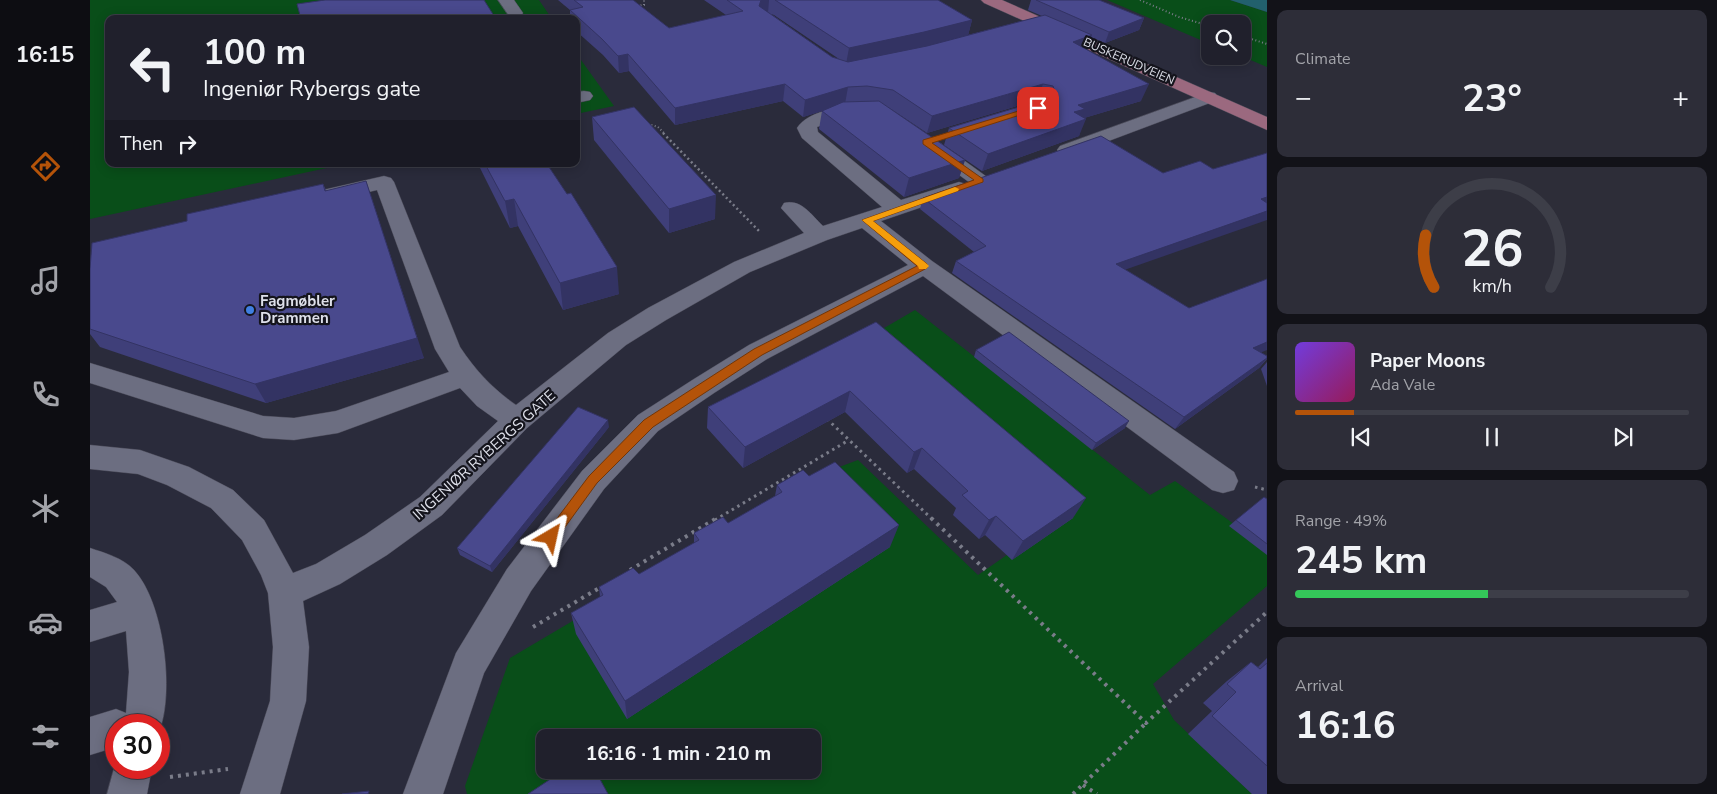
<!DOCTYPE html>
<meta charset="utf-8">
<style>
:root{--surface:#20202c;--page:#2d2d38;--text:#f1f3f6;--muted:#a2a3a9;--line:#3d3e48;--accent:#b45309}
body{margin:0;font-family:"Nunito Sans",sans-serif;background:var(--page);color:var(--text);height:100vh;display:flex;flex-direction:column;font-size:19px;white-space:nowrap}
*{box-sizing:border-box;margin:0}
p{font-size:16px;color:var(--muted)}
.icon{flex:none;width:28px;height:28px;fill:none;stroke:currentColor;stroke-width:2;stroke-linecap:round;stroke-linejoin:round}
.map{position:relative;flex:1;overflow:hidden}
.details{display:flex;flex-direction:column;gap:10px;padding:10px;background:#121218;width:450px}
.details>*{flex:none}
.top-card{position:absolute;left:15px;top:15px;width:475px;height:152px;border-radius:10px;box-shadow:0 2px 12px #0003,0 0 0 1px var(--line);background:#20202c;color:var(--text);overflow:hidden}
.buttons{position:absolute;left:1111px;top:15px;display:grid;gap:10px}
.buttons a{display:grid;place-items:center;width:50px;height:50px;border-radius:10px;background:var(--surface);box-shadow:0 2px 12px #0003,0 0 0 1px var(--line);font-size:25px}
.speed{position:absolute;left:15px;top:714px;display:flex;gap:10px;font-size:25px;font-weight:700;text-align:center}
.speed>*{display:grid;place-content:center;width:65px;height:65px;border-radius:50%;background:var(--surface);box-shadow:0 2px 12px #0003,0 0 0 1px var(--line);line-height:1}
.speed .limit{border:8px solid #d22;background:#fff;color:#111}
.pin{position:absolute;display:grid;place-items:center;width:42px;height:42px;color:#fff;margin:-21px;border-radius:10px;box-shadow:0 2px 8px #0006}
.me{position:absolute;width:55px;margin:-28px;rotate:36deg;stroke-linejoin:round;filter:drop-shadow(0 0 4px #0008)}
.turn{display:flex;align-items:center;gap:18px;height:105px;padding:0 15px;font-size:22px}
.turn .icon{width:65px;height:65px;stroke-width:2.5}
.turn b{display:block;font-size:35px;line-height:42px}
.then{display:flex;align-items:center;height:48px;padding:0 15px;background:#0003;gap:10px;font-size:19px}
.big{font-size:38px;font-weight:700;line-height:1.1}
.details .card{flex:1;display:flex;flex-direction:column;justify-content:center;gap:8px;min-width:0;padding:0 18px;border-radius:10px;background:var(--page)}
.details .dial{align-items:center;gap:0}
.dial svg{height:130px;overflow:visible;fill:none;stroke:var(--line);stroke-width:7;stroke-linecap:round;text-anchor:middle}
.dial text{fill:var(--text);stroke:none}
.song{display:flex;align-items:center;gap:15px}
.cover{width:60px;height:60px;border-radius:8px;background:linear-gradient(135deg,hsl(260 70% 55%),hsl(330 70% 35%))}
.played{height:5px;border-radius:2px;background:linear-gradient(90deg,var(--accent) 15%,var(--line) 15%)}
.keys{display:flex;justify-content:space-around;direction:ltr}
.heat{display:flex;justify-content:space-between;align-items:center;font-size:28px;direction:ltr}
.charge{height:8px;border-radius:4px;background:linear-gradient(90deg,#34c759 49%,var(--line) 0)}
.trip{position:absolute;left:446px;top:729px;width:285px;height:50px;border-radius:10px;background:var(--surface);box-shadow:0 2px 12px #0003,0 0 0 1px var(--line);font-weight:700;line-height:50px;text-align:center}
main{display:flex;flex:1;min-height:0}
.tab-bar{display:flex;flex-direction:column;width:90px;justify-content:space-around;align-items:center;background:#0d0d12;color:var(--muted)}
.tab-bar .icon{width:35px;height:35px}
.tab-bar .active{color:var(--accent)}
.tab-bar b{font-size:22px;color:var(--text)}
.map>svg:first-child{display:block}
</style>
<main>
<nav class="tab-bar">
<b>16:15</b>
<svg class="icon active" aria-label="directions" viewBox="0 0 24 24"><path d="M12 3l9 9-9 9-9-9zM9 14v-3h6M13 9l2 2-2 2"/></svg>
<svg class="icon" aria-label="music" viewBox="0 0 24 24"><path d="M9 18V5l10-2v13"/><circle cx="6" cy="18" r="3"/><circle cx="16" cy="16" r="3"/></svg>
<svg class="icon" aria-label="phone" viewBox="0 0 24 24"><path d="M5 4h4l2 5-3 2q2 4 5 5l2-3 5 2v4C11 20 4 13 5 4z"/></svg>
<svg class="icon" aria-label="climate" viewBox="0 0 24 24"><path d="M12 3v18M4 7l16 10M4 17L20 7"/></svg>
<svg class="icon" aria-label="car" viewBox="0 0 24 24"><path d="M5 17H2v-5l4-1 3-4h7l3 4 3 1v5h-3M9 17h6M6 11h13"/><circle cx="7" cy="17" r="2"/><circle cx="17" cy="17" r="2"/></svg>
<svg class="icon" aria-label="filters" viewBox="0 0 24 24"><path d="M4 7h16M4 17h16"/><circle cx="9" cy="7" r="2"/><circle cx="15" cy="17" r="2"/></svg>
</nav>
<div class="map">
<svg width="1177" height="794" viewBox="0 0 1177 794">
<rect width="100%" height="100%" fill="#2a2b3b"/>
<g fill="#094e19">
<polygon points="0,0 449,0 462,19 19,19 19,164 255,164 0,219"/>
<polygon points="1017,0 1140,0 1177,12 1177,67 1151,56 1152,56 1152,24 1120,24 1120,44"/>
<polygon points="486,53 524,106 486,114"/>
<polygon points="825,310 1060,495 1085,481 1177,548 1177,586 1063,684 1084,720 1162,794 517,794 503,770 722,770 722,738 455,738 455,770 479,770 443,794 377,794 375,786 420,658 733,473 768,460 888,575 980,511 777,338"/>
</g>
<polygon fill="#22606d" points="1140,0 1177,0 1177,12"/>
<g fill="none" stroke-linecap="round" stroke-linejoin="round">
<defs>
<g id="minor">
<polygon points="408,0 424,0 433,13 431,16 419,16"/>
<polygon points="494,91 500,92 503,96 500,100 486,103 486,92"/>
<polygon points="1119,92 1125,93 1128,97 1125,101 984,154 977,156 970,154 967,150 970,146"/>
<path d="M 768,105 L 775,107 L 777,111 L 775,115 L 755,117 L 727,127 L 728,132 L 811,200 L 869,182 L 876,184 L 880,188 L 876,192 L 791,221 L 842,261 L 1144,472 L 1148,481 L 1144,490 L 1133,493 L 1122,490 L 833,276 L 677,359 L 624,393 L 568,431 L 514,489 L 441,591 L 394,673 L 353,794 L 313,794 L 366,653 L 417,569 L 492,471 L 548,415 L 604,379 L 659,345 L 818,265 L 772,228 L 737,240 L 660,272 L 576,320 L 536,345 L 437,428 L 352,515 L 297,555 L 250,584 L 213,601 L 219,647 L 216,701 L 190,794 L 150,794 L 180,701 L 183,647 L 178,593 L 171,575 L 152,540 L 121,508 L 77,485 L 48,474 L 0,469 L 0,445 L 50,450 L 99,467 L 143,490 L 174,520 L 203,573 L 226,564 L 275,535 L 330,497 L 408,421 L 387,406 L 370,388 L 248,433 L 204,440 L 173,438 L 0,383 L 0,363 L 173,416 L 204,418 L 246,411 L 359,372 L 345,349 L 287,190 L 241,201 L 233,200 L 230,195 L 233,190 L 294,176 L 301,178 L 304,182 L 370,347 C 386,371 403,389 426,405 L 518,333 L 558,308 L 644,262 L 714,233 L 691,208 L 694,203 C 712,199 721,215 733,226 L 792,207 L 712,138 L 707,128 C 718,111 749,107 768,105 Z"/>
<polygon points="843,141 850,143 897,177 900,181 897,185 890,187 883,185 836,151 833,147 836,143"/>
<path d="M 0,548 C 15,553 33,558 44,570 C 74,602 85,693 69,732 L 69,725 L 26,725 L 26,747 L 0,755 L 0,717 L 26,709 L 36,713 L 39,672 L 36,631 L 0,642 L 0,610 L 27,602 L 16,587 L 0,577 Z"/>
<polygon points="26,761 26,768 62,768 57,794 17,794"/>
</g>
<polygon id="major" points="891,0 912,0 1177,117 1177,130 894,3"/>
</defs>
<use href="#minor" stroke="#484856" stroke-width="1"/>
<use href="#major" stroke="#484856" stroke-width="1"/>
<g stroke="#7a7c89" stroke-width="2" stroke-dasharray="1 2.5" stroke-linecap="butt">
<polyline points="1050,0 1089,17 1120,26"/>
<polyline points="547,6 554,5 554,0"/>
<polyline points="205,19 214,17"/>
<polyline points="1152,36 1177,44"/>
<polyline points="558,124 568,127 575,134"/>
</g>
<polyline stroke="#7a7c89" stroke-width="2.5" stroke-dasharray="2 3" stroke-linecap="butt" points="573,133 669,231"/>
<g stroke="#7a7c89" stroke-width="3" stroke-dasharray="2.5 4" stroke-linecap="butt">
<polyline points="737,419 843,520"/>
<polyline points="1165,487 1177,490"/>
<polyline points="625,520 759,440"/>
</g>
<g stroke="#7a7c89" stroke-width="4" stroke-dasharray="3 5" stroke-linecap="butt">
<polyline points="841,518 1056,723 1177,612"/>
<polyline points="540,570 627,518"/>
<polyline points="443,627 511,587"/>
<polyline points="80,777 138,769"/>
<polyline points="993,785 1007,794"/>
<polyline points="983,794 1056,723"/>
</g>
<use href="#minor" fill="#6c6e81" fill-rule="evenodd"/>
<use href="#major" fill="#9b697f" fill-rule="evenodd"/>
</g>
<g fill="#3f3f79" fill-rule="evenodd">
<path d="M 468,0 L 543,0 L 579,28 L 636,15 L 614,0 L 848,0 L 882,20 L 878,35 L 952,16 L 938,10 L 941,0 L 1009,0 L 1054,18 L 1049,30 L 1015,43 L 1001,37 L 996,50 L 1051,101 L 994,118 L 989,136 L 892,171 L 854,145 L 859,128 L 949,101 L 947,100 L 837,133 L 798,107 L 875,160 L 869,178 L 814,197 L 729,129 L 732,111 L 713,117 L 693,101 L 585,125 L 539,71 L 529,73 L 513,55 L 486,31 L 486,19 L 480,19 L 480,10 ZM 681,14 L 684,15 L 749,59 L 742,57 Z"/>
<polygon points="502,117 625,219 579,233 504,140"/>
<polygon points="388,164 457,164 529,294 473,310 428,226 420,228"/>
<polygon points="233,184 236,190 334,358 176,403 10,347 0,334 0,269 97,221"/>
<polygon points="833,198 1036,270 1177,356 1177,359 1169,368 1085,429 862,273 866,261 884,252 830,209"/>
<polygon points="786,322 983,518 922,560 895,535 889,539 863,515 866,508 824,469 817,473 755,412 653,468 617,428 618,407"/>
<polygon points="886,350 1035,428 1002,450 884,357"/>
<polygon points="1177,362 1177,386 1171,369"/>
<polygon points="519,427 402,572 370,555 367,548"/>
<polygon points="719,476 800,547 537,719 486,634 481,613 510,597 509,587 549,574 604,543 604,533 638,523 685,496 687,485"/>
<polygon points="1177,499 1177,555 1139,526 1146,520"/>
<polygon points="1177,658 1177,794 1162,794 1098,734 1122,711 1113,703 1137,681 1161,662 1168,667"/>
</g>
<g fill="#333363">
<polygon points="671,0 679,0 678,13 669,6"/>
<polygon points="1054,18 1049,30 1015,43 1019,32"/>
<polygon points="882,20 878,36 831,48 756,64 759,48"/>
<polygon points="1002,35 996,51 983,42"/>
<polygon points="538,54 539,71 529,73 528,56"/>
<polygon points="695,84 693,101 585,125 585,108"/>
<polygon points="953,84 947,100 837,133 842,116"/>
<polygon points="1059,84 1051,101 991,119 996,119 989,136 892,171 898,154 988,105"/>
<polygon points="758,87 755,104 713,117 715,100"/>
<polygon points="875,160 869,178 814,197 819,178"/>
<polygon points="276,181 334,358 176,403 165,384"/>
<polygon points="626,195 625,219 579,233 579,209"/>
<polygon points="1177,197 1177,206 1171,199"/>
<polygon points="424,199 428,226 420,228 415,201"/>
<polygon points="1177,211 1177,220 1020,275 1026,264"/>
<polygon points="527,267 529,294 473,310 470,283"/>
<polygon points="1177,342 1177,350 1155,359 1163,348"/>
<polygon points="1177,358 1169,368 1085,429 1094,417"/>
<polygon points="760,391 755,412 653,468 655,447"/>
<polygon points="518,420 519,427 402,572 400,566"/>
<polygon points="1039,421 1035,428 1002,450 1006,443"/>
<polygon points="832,448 824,469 817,473 824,452"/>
<polygon points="996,498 983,518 922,560 933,541"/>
<polygon points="906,516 895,535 889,539 899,520"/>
<polygon points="809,525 800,547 537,719 535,701"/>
</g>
<g fill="#49498d" stroke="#333363">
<polygon points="235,0 394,0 406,19 211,19 207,4"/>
<polygon points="484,0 543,0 579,28 653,11 637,0 671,0 669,6 742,57 758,62 837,46 955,15 1002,35 983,42 1059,84 988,105 995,109 984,112 996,119 898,154 859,128 962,97 965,92 963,86 953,84 842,116 803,90 777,86 758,87 715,100 695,84 585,108 538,54 528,56 512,39 480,10 493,7"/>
<polygon points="685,0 848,0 882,20 834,32 759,48"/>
<polygon points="946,0 1009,0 1054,18 1019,32"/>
<polygon points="789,101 875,160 819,178 732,111 753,102"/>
<polygon points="544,107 626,195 579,209 502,117"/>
<polygon points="1011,136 1073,173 1110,161 1123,169 1177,153 1177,197 1171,199 1177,203 1177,211 1026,264 1099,308 1177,279 1177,342 1163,348 1177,356 1177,358 1094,417 866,261 896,246 833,198"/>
<polygon points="395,164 457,164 477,194 481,193 527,267 470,283 424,199 415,201"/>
<polygon points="276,181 327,338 165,384 0,329 0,269 2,243 97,221 97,214 233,184 235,191"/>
<polygon points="786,322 996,498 933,541 906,516 899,520 872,495 878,491 832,448 824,452 760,391 655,447 618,407"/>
<polygon points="919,332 1039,421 1006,443 886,350"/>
<polygon points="488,407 518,420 400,566 367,548"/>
<polygon points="745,462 809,525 535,701 481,613 513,595 509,587 543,568 549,574 609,540 604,533 633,517 638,523 692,492 687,485 713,470 719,476"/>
<polygon points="1174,497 1177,499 1177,544 1146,520"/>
<polygon points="1161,662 1170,669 1177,663 1177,766 1122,716 1146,692 1137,684"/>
<polygon points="474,770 505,770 518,794 438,794"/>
<polygon points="279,791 278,794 252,794"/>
</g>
<polygon fill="#b45309" stroke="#753606" points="945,106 952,108 842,143 893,179 893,182 783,221 837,264 837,268 672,355 563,427 507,483 465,541 461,543 456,541 454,537 456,533 499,476 554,420 664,349 827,266 772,220 884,180 833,144 833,140"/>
<polygon fill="#f59e0b" points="865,187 869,189 868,191 783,221 837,264 839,266 836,269 829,269 828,266 772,220"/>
<circle fill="#3f7fe0" stroke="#14141c" stroke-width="2" cx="160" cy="310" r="5"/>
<g text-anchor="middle" stroke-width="4.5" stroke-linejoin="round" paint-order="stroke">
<g font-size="12" fill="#dee0ea" stroke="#14141c">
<text transform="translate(1039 61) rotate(24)" y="4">BUSKERUDVEIEN</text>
</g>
<g font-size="15" font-weight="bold" fill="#dee0ea" stroke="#14141c" text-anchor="start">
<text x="170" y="306">Fagmøbler<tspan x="170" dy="17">Drammen</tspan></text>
</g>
<g font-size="15" fill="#dee0ea" stroke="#14141c">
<text transform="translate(394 455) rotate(-42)" y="5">INGENIØR RYBERGS GATE</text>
</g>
</g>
</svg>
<div class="buttons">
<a><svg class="icon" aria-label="search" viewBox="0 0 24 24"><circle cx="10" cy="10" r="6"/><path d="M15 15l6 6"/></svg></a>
</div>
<div class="speed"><div class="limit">30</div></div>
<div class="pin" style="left:948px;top:108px;background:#d93025"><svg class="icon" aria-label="arrive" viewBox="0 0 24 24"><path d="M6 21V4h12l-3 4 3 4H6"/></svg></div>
<svg class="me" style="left:461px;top:537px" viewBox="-20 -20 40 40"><path d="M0-17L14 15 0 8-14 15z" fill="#b45309" stroke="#fff" stroke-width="4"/></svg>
<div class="trip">16:16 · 1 min · 210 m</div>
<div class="top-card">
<div class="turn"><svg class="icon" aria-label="left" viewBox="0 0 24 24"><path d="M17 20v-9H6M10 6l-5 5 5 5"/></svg><div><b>100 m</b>Ingeniør Rybergs gate</div></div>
<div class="then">Then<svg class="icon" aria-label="right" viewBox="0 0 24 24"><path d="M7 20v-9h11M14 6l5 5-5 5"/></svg></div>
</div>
</div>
<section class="details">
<div class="card"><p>Climate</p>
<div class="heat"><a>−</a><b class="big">23°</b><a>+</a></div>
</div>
<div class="card dial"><svg viewBox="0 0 100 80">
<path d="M14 69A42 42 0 1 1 86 69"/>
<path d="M14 69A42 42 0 0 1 9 37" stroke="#b45309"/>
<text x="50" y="56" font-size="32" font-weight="700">26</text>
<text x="50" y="72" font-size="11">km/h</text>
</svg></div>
<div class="card">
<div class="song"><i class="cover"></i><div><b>Paper Moons</b><p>Ada Vale</p></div></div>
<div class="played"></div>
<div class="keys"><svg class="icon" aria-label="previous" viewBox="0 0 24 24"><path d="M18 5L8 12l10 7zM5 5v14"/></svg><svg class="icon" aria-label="pause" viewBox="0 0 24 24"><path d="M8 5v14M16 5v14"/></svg><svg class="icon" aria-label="next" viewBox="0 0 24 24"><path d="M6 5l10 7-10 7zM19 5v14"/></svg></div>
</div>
<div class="card"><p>Range · 49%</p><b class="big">245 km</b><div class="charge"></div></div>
<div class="card"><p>Arrival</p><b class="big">16:16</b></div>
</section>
</main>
